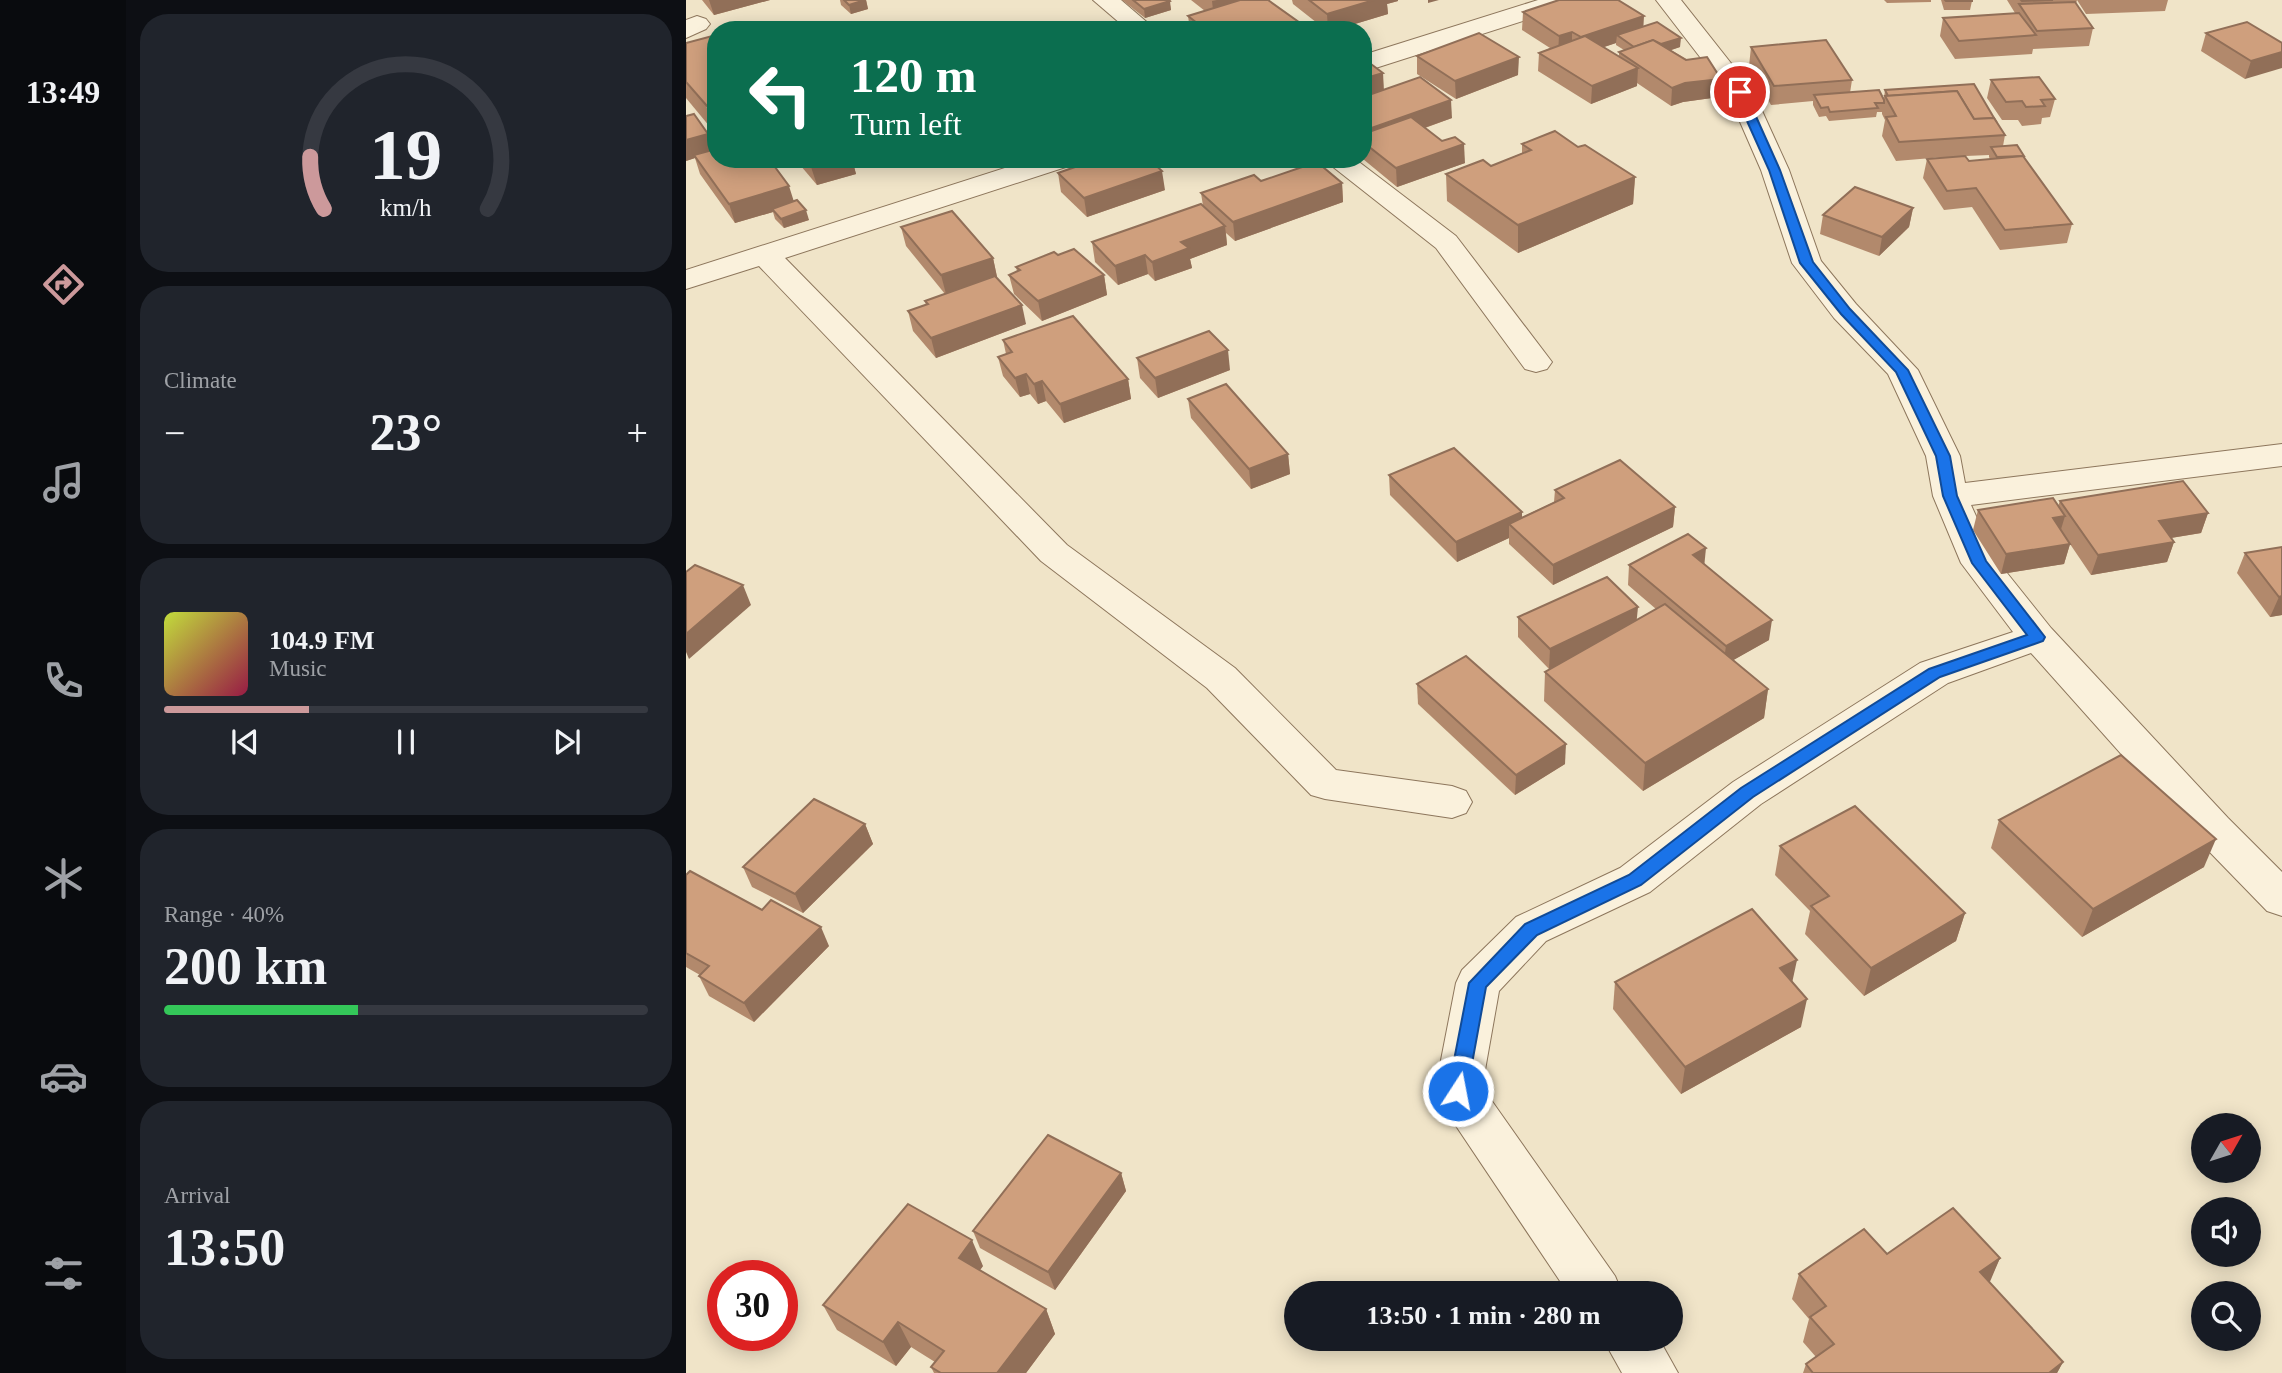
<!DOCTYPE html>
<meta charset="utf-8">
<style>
:root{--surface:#171b24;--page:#20242c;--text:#f1f3f6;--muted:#9ea1a6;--line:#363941;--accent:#cc999b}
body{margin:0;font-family:Georgia,serif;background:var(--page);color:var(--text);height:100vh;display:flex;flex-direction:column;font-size:26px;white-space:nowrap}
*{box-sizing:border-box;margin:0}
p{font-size:23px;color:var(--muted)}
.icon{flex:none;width:38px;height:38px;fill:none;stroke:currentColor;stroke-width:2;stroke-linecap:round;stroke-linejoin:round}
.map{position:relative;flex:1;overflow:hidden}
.panel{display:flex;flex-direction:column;gap:14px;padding:14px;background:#0d0f14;width:560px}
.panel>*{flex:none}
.hud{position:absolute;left:21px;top:21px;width:665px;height:147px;border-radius:28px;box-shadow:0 4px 18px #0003;background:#0b6e4f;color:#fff;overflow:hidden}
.needle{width:46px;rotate:51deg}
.tools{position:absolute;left:1505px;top:1113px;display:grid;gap:14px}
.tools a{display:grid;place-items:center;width:70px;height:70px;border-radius:50%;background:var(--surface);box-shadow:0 4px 18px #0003;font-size:35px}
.speed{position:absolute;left:21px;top:1260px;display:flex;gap:14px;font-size:35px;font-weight:700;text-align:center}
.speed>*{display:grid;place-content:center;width:91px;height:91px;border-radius:50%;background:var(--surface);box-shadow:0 4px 18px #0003;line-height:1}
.speed .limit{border:10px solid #d22;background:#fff;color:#111}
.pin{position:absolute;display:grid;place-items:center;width:60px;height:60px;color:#fff;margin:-30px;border:4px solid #fff;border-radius:50%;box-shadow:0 2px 7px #0007}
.me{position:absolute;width:77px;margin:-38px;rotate:11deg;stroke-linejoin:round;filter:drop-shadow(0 0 5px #0008)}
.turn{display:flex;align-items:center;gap:24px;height:147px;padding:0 28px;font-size:32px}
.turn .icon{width:91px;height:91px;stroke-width:2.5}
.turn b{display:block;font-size:49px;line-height:60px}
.big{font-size:52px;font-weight:800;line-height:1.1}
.panel .card{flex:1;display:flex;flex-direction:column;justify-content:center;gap:10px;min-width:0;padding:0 24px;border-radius:28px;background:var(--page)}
.panel .dial{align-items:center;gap:0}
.dial svg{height:182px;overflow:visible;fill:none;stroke:var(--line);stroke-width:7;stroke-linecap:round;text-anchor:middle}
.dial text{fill:var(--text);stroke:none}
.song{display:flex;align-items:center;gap:21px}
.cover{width:84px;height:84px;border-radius:10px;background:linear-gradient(135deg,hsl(70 70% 55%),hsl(340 70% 35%))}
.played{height:7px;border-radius:4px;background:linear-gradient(90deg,var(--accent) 30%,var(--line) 30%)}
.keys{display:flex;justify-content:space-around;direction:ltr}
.heat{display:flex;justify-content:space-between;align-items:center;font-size:38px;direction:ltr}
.charge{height:10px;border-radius:5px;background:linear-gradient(90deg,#34c759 40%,var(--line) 0)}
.trip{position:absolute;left:598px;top:1281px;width:399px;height:70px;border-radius:35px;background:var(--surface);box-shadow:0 4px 18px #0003;font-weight:800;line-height:70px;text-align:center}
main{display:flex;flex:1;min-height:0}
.tabs{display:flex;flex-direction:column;width:126px;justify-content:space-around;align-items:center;background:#090b0e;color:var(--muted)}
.tabs .icon{width:49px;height:49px}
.tabs .selected{color:var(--accent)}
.tabs b{font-size:32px;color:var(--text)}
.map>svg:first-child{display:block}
</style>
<main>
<nav class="tabs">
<b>13:49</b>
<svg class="icon selected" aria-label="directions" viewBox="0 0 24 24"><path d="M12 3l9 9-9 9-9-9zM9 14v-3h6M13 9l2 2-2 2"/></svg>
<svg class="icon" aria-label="music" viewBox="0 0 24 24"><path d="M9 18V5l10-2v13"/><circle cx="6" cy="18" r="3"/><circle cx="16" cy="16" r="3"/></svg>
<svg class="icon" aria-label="phone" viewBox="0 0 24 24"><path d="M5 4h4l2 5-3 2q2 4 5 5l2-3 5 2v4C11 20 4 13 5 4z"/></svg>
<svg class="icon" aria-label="climate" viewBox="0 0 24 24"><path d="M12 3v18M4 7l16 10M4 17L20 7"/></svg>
<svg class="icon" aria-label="car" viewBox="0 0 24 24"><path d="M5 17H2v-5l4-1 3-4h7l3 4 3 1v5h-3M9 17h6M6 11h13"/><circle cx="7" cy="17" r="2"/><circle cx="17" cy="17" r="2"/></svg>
<svg class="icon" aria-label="filters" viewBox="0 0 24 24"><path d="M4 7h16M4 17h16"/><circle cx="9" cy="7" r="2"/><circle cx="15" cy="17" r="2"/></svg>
</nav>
<section class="panel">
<div class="card dial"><svg viewBox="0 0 100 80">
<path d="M14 69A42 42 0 1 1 86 69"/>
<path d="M14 69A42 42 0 0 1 8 46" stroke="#cc999b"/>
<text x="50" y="56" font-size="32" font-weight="700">19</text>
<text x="50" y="72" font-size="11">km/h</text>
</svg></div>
<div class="card"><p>Climate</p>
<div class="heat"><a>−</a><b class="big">23°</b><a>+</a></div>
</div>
<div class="card">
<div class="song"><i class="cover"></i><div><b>104.9 FM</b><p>Music</p></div></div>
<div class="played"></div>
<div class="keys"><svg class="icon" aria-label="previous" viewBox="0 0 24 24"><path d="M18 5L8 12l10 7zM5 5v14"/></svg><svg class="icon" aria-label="pause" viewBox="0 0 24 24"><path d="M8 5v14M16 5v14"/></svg><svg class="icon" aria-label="next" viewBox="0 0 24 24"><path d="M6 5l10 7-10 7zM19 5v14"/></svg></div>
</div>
<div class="card"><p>Range · 40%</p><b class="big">200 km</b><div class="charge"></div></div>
<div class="card"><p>Arrival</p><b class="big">13:50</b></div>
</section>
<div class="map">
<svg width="1596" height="1373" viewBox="0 0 1596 1373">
<rect width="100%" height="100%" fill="#f0e4c8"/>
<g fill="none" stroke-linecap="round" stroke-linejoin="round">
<defs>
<g id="minor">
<polygon points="407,0 435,0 470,30 442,30"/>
<polygon points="852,0 882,0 868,11 677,72 677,55"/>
<polygon points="970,0 995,0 1067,91 1103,170 1135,261 1170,304 1232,370 1274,456 1279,483 1596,444 1596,466 1285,505 1309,558 1365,628 1542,818 1596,872 1596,916 1581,911 1512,840 1345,653 1262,683 1075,804 964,892 860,941 813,991 796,1087 929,1276 936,1293 882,1293 756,1105 749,1091 770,983 776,970 830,917 934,868 1047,782 1234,663 1327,632 1275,563 1247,496 1240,456 1202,374 1148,318 1106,263 1075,170 1041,92"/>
<polygon points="11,16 20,19 24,24 20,29 0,38 0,20"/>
<polygon points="347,159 390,159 386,165 99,258 381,545 549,668 650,770 766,786 780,791 786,802 780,813 766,818 639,799 625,795 521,688 355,561 73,266 0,289 0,270"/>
<polygon points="637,159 669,159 770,236 866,362 861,369 850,372 839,369 750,248"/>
<polygon points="917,1339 973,1339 992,1373 936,1373"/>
</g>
</defs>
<use href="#minor" stroke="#8d765c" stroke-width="2"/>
<use href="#minor" fill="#faf1dc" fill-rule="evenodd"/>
</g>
<g fill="#b2896c" fill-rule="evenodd">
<polygon points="16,0 84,0 28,15"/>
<polygon points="154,0 180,0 182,9 165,14 155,5"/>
<polygon points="436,0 483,0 485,10 459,18"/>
<polygon points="505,0 582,0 624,30 504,30 502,16 519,11"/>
<polygon points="606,0 712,0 712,1 701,4 702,14 649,30 640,30 607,4"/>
<polygon points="1198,0 1245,0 1245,2 1201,3"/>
<polygon points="1255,0 1286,0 1286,1 1284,10 1258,10"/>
<polygon points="1321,0 1482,0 1479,11 1400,14 1391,0 1390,4 1407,28 1403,46 1347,49 1346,54 1269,59 1254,36 1257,18 1329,13"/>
<path d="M 837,12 L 957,27 L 994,47 L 985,50 L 1035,79 L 1033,97 L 997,102 L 985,106 L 951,83 L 951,86 L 905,104 L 852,71 L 853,53 L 864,48 L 836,30 ZM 930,43 L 930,45 L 938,50 L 933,52 L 933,56 L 918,47 Z"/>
<polygon points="1520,33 1596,43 1559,79 1515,51"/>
<polygon points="0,43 29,133 0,98"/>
<path d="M 1065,47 L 1166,80 L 1164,93 L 1198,98 L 1199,90 L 1319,135 L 1317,146 L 1338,156 L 1338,157 L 1386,224 L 1381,243 L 1314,250 L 1286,207 L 1258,210 L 1237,178 L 1241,159 L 1258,157 L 1210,161 L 1196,136 L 1199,120 L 1196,114 L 1196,112 L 1191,112 L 1190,117 L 1143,121 L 1140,116 L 1133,117 L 1127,105 L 1127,101 L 1085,105 L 1063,66 ZM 1303,155 L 1303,157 L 1304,159 L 1283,161 L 1280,156 Z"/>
<polygon points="731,56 832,75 770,99 731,74"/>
<polygon points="677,58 698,90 766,118 739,128 779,163 711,187 677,159"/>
<polygon points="1305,80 1369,99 1364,117 1356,118 1355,124 1336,126 1332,120 1316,120 1301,98"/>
<polygon points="22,134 27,150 108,201 123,220 98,228 89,219 87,212 49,223 14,174 9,158 0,161"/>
<polygon points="836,144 892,147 949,177 947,204 832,253 761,201 760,174 805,166 836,153"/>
<polygon points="109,159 166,159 170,174 131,185"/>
<polygon points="372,173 479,190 401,217 375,192"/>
<polygon points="575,181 656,183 657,202 549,241 540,233 541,245 504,259 506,268 469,281 462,274 432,285 409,262 406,242 517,206 515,193"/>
<polygon points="1227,208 1223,227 1193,256 1134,234 1137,215"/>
<polygon points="215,227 307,258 311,277 310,277 340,324 250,358 227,331 222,311 240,305 239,301 259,294 220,246"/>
<polygon points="372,255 418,275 421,295 356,321 328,294 323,275 331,271 330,267"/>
<polygon points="317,340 442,379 445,399 378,423 360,401 352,404 344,394 334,397 317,376 312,357 320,354"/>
<polygon points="451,358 544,370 472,398 454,378"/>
<polygon points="502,399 602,454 604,474 565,489 505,418"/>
<polygon points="703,475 836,517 868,502 869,490 989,507 987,527 867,585 823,544 823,538 771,562 704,495"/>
<polygon points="1374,501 1522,513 1515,533 1485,538 1488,542 1481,562 1405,575 1384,544 1378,564 1315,574 1287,530 1292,510 1372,506"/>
<polygon points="1596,547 1596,615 1584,617 1551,573 1559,553"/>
<polygon points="1018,564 1083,640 1047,660 1082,689 1078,718 957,791 858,701 859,672 863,669 832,637 832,617 951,620 970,609 942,585 943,565"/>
<polygon points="731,684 879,764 829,795 732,704"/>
<polygon points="1313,820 1518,867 1396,937 1305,848"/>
<polygon points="179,824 187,844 117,913 66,887 57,867"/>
<polygon points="1094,846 1279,913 1270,941 1178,996 1119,934 1124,911 1089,875"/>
<polygon points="0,875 143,946 68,1022 23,996 13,976 14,975 0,967"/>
<polygon points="929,982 1106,982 1115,1027 995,1094 927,1009"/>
<polygon points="435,1173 440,1191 369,1290 294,1248 287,1231"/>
<polygon points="1201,1254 1314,1258 1303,1282 1377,1362 1371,1373 1117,1373 1120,1364 1130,1357 1117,1342 1123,1319 1106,1299 1113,1274"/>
<polygon points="297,1266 294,1270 360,1309 369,1334 340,1373 248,1373 245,1367 249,1362 225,1347 210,1366 151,1330 137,1305"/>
</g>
<g fill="#916f58">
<polygon points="23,0 84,0 28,15"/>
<polygon points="180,0 182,9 165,14 163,5"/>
<polygon points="531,0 582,0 528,19 526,1"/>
<polygon points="688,0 712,0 712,1 701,4 702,14 649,30 642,30 641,14"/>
<polygon points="742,0 753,0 742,3"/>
<polygon points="484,1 485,10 459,18 458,9"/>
<polygon points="958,16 957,34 931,35 930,43 894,55 895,37"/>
<polygon points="886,32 886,50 872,54 873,36"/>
<polygon points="995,38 994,47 953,61 954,51"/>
<polygon points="1596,52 1596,68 1559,79 1565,61"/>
<polygon points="833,57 832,75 770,99 769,81"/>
<polygon points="952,68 951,86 905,104 906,86"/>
<polygon points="697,73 698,91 677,98 677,79"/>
<polygon points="1035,79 1033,97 997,102 985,106 986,88 999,83"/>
<polygon points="765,100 766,118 684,147 677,142 677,131"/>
<polygon points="30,103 30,132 29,133 21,106"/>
<polygon points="22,134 28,152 8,155 9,158 0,161 0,140"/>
<polygon points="778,144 779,163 711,187 710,168"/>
<polygon points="149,159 166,159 170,174 131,185 125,167"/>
<polygon points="476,171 479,190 401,217 398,198"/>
<polygon points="949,177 947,204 832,253 832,225"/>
<polygon points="656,183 657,202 549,241 547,222"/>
<polygon points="103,186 109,205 86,209 87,212 49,223 43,204"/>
<polygon points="1227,208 1223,227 1193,256 1196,237"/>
<polygon points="120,210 123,220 98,228 95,219"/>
<polygon points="539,226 541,245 504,259 506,268 469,281 466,262 495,242"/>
<polygon points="459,255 462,274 432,285 429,266"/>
<polygon points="307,258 311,277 260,294 255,275"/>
<polygon points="418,275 421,295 356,321 352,301"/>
<polygon points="336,305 340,324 250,358 245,338"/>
<polygon points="542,350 544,370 472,398 469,378"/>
<polygon points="340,374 344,394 334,397 329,378"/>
<polygon points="442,379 445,399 378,423 374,404"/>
<polygon points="356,381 360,401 352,404 348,384"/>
<polygon points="602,454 604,474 565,489 563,469"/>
<polygon points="989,507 987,527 867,585 867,565"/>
<polygon points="836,512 836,531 823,524 823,538 771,562 770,542"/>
<polygon points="1522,513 1515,533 1466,541 1473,521"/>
<polygon points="1379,516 1373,536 1367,518"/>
<polygon points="1488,542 1481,562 1405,575 1412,555"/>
<polygon points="1384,544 1378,564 1315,574 1320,554"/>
<polygon points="1020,548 1018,568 1007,555"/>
<polygon points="57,585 65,605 3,659 0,652 0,634"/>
<polygon points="1596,596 1596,615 1584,617 1593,597"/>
<polygon points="952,607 950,627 863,669 864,649"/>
<polygon points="1086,620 1083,640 1037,666 1040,646"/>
<polygon points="1082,689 1078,718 957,791 959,763"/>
<polygon points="880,744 879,764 829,795 830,775"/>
<polygon points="179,824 187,844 117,913 109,894"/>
<polygon points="1530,839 1518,867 1396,937 1407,909"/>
<polygon points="1279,913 1270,941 1178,996 1185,968"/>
<polygon points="135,927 143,946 68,1022 58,1003"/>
<polygon points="1111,960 1105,988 1094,968"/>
<polygon points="1121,999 1115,1027 995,1094 999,1067"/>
<polygon points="435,1173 440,1191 369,1290 362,1272"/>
<polygon points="286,1240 297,1266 284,1283 273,1258"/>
<polygon points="1314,1258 1303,1284 1294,1272"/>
<polygon points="360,1309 369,1334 340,1373 311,1373"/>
<polygon points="212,1322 225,1347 210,1366 197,1342"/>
<polygon points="1377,1362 1371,1373 1363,1373"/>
</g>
<g fill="#cf9f7d" stroke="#916f58" stroke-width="2">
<polygon points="158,0 179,0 163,5"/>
<polygon points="447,0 483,0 484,1 458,9"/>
<polygon points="554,0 582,0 624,30 520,30 502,16"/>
<polygon points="623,0 688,0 641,14"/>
<polygon points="873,0 932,0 958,16 895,37 886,32 873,36 837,12"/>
<polygon points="1259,0 1286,0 1286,1 1260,1"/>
<polygon points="1335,0 1367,0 1336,1"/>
<polygon points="1389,2 1407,28 1351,31 1333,4"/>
<polygon points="1333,13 1350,35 1273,41 1257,18"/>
<polygon points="971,22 995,38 975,44 967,40 948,47 931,35"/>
<polygon points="1561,22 1596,43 1596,52 1565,61 1520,33"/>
<polygon points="793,33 833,57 769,81 731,56"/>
<polygon points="30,35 30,103 21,106 0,82 0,43"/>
<polygon points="899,36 952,68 906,86 853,53"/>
<polygon points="967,40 1000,60 1021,57 1035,79 999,83 986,88 933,52"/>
<polygon points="1140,40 1166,80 1088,86 1065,47"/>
<polygon points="677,58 697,73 677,79"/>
<polygon points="734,77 765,100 677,131 677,97"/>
<polygon points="1353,77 1369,99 1355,100 1359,106 1340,107 1336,101 1320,102 1305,80"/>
<polygon points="1288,84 1311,123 1308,118 1288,119 1271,91 1202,96 1199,90"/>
<polygon points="1193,90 1198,100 1198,103 1189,103 1192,108 1144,112 1142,107 1135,108 1128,95"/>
<polygon points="1271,91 1288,119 1308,118 1319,135 1213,142 1200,117 1210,116 1199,96"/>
<polygon points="8,114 22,134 0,140 0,116"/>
<polygon points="725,117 756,141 769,137 778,144 710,168 677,142 677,134"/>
<polygon points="869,131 892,147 899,145 949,177 832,225 760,174 797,160 805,166 845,150 836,144"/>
<polygon points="1331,145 1338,156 1311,157 1305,147"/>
<polygon points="30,149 30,159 83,159 103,186 43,204 8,155"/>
<polygon points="1279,156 1283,161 1337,156 1386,224 1319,230 1290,188 1261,191 1241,159"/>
<polygon points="119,159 149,159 125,167"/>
<polygon points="412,159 463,159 476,171 398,198 372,173"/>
<polygon points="631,162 656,183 547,222 515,193 568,175 575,181"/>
<polygon points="1169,187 1227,208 1196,237 1137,215"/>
<polygon points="111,200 120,210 95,219 86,209"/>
<polygon points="515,204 539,226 495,242 503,248 466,262 459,255 429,266 406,242"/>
<polygon points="266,211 307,258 255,275 215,227"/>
<polygon points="388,249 418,275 352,301 323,275 334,270 330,267 368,252 372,255"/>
<polygon points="309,276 336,305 245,338 222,311 242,304 239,301"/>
<polygon points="387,316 442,379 374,404 356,381 348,384 340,374 329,378 312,357 326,352 317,340"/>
<polygon points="523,331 542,350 469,378 451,358"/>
<polygon points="540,384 602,454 563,469 502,399"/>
<polygon points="768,448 836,512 770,542 703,475"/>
<polygon points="934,460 989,507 867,565 823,524 878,498 869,490"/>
<polygon points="1497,481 1522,513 1473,521 1488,542 1412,555 1374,501"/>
<polygon points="1367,498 1379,516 1367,518 1384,544 1320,554 1292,510"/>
<polygon points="1002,534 1020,548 1007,555 1086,620 1040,646 943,565"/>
<polygon points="1596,547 1596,596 1593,597 1559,553"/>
<polygon points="9,565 57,585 0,634 0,572"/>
<polygon points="921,577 952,607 864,649 832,617"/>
<polygon points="979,604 1082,689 959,763 859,672"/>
<polygon points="780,656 880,744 830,775 731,684"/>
<polygon points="1435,755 1530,839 1407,909 1313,820"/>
<polygon points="128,799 179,824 109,894 57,867"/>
<polygon points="1169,806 1279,913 1185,968 1125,906 1143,896 1094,846"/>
<polygon points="4,871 76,910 85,900 135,927 58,1003 13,976 23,966 0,953 0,875"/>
<polygon points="1066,909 1111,960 1094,968 1121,999 999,1067 929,982"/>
<polygon points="362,1135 435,1173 362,1272 287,1231"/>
<polygon points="222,1204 286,1240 273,1258 360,1309 311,1373 255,1373 245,1367 258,1351 212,1322 197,1342 137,1305"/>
<polygon points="1267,1208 1314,1258 1294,1272 1377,1362 1363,1373 1127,1373 1120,1364 1148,1344 1124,1317 1140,1306 1113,1274 1178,1229 1201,1254"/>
</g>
<polygon fill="#1a73e8" stroke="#114b97" stroke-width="2" points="1054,88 1059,92 1094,170 1127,262 1164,309 1222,370 1264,456 1271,496 1300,561 1359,637 1357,641 1254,677 1067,797 955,885 851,935 800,987 781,1091 779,1097 772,1099 765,1097 762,1091 783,983 839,924 943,875 1055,788 1243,669 1341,635 1286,563 1257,496 1250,456 1210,372 1155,314 1114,263 1083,170 1048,92"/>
</svg>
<div class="tools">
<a><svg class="needle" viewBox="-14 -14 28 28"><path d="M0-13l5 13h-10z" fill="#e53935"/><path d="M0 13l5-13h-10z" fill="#9ea1a6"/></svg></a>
<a><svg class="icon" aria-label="sound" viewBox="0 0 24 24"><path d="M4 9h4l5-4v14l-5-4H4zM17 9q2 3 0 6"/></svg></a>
<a><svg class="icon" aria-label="search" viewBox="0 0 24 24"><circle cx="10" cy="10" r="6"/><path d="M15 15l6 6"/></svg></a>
</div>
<div class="speed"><div class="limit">30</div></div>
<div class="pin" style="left:1054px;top:92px;background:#d93025"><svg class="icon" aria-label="arrive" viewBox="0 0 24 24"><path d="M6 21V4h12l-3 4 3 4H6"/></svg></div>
<svg class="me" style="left:772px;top:1091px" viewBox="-20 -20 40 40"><circle r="17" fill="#1a73e8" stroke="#fff" stroke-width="3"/><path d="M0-11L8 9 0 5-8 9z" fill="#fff"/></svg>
<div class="trip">13:50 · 1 min · 280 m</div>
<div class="hud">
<div class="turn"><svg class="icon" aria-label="left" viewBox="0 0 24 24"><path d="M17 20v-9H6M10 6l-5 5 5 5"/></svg><div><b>120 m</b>Turn left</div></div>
</div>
</div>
</main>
